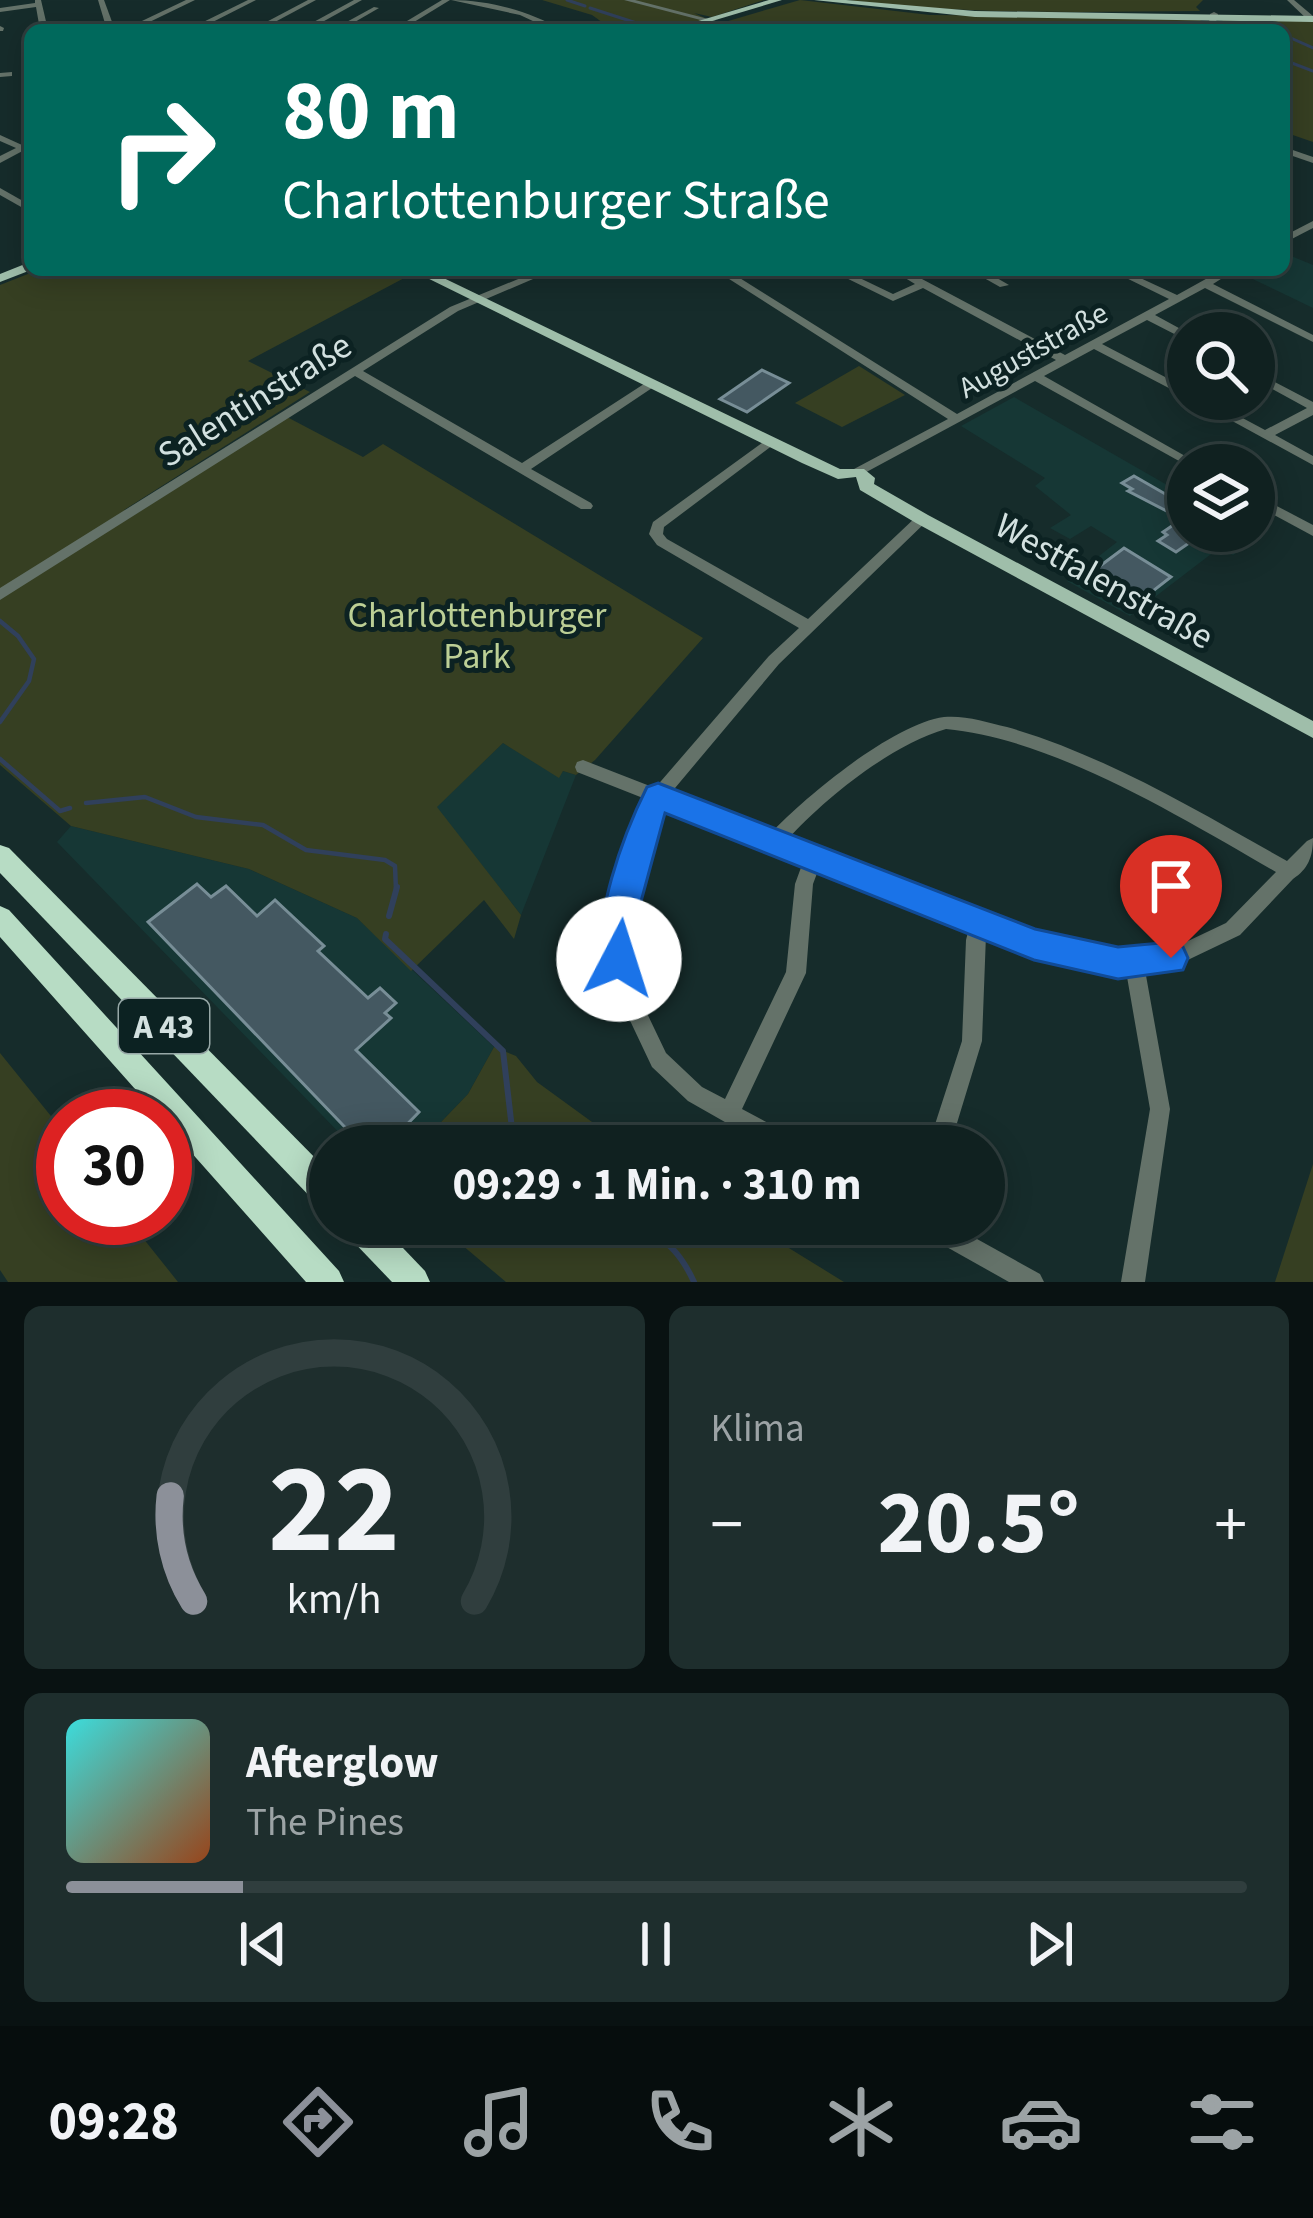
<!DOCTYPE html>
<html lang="de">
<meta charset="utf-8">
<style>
:root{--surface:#102120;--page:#1e2e2d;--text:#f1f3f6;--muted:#9ca3a5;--line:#303e3e;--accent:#8c9099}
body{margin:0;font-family:"Source Sans 3",sans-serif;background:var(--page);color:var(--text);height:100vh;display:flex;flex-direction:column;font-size:45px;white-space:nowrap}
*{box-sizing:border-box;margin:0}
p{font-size:39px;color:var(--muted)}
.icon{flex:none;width:66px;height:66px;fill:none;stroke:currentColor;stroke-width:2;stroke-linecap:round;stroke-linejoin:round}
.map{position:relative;height:1282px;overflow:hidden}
.details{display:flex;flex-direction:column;gap:24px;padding:24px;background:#091212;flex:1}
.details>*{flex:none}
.top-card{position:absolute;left:24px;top:24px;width:1266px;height:252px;border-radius:18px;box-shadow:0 6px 30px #0003,0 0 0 3px var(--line);background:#00695c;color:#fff;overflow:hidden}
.fabs{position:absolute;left:1167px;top:312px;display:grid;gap:24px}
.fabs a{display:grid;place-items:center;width:108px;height:108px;border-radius:50%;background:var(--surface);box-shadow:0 6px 30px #0003,0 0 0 3px var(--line);font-size:60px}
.speed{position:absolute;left:36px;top:1089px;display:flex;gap:24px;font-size:60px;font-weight:700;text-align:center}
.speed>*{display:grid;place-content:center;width:156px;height:156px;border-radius:50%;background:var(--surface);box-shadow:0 6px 30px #0003,0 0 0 3px var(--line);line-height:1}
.speed .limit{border:18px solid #d22;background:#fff;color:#111}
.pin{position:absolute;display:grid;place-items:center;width:102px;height:102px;color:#fff;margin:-123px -51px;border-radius:50% 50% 50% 0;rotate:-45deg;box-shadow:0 0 12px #0007}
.pin .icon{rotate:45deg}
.me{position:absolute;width:132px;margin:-66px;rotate:5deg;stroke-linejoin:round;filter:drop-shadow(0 0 9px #0008)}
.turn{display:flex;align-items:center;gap:42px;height:252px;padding:0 60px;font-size:54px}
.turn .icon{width:156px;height:156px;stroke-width:2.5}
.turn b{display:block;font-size:84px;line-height:102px}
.big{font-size:90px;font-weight:700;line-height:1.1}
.details .widget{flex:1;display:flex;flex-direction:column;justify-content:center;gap:18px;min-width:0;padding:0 42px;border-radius:18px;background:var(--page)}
.details .dial{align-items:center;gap:0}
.dial svg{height:312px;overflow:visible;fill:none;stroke:var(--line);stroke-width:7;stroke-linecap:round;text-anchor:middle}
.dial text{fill:var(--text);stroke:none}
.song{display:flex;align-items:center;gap:36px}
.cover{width:144px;height:144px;border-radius:18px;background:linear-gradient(135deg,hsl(180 70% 55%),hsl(20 70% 35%))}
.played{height:12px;border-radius:6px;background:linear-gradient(90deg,var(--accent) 15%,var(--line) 15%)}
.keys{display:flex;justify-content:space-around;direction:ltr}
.heat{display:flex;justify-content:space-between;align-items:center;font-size:66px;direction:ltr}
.details .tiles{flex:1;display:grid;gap:24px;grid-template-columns:1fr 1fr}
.widget:last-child{grid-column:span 2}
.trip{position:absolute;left:309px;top:1125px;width:696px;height:120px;border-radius:60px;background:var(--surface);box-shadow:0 6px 30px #0003,0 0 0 3px var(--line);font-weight:700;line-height:120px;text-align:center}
.menu{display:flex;height:192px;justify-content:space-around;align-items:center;background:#060d0d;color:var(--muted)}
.menu .icon{width:84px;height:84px}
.menu .on{color:var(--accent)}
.menu b{font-size:54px;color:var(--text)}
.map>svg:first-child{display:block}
</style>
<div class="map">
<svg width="1313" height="1282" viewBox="0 0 1313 1282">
<rect width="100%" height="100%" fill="#162c2b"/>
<g fill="#163735">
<polygon points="1284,253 1313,265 1313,308 1236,271 1284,270"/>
<polygon points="1014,397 1188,497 1188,531 1247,531 1257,537 1233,555 1219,548 1130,616 1067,581 1117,542 1091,526 1070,539 1050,528 1071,515 1035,486 1045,478 961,426"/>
<polygon points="503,743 559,777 563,771 576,775 521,915 436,807"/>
<polygon points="71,826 249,869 357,918 494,1047 468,1094 418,1146 352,1146 57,842"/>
</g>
<g fill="#363f22">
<polygon points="542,0 764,0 712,17 694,13 718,24 800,0 930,15 1193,17 1206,23 1187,30 613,30 592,15"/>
<path d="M 847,0 L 1203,0 L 1196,7 L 1200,11 C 1083,12 964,15 847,0 Z"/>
<polygon points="1271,19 1313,22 1313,142 1284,132 1284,30 1239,30 1219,24 1223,20"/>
<polygon points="38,270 396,270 408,276 248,361 310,392 124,510 134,515 287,417 363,457 383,444 703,638 595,760 576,775 563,771 559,778 503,743 437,807 521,915 514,939 484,900 411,971 357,918 249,869 71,826 0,765 0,285"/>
<polygon points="859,366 905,395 842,427 795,403"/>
<polygon points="494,1047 516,1056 537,1082 625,1146 418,1146 468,1094"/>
<polygon points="0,1053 63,1131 63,1218 127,1218 178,1282 8,1282 0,1270"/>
<polygon points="1313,1164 1313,1282 1275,1282"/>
<polygon points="437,1224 750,1224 844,1282 506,1282"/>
</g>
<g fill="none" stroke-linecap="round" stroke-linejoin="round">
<g stroke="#30405b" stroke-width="3">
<polyline points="567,0 585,6"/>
<polyline points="590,8 652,28"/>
<polyline points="1284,35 1313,48"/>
<polyline points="1284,60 1313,71"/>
</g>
<g stroke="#30405b" stroke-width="4.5">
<polyline points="0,621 18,636 34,659 29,681 0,722"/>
<polyline points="0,759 60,811 70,808"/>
<polyline points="86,803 145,797 196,817 263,825 306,850 385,860 395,866 396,890"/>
</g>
<g stroke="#30405b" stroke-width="6">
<polyline points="389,916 397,887"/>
<polyline points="386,934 385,939 503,1051 514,1146"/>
<path d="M 584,1224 C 640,1230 668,1225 694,1282"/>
</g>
</g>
<g fill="#445861" stroke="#788e97" stroke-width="3">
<polygon points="762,370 789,383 747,412 720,399"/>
<polygon points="1134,476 1188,507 1188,531 1228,531 1248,542 1236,550 1205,532 1176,552 1158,541 1167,535 1163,532 1182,519 1128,491 1132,489 1122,483"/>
<polygon points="1124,548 1171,577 1135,605 1088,575"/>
<polygon points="197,884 211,897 226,886 257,916 275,900 324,946 318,951 368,998 380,988 396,1003 385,1013 391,1018 356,1050 419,1112 386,1146 363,1146 148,922"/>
</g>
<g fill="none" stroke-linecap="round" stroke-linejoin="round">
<g fill="#647269" fill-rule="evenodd">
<polygon points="35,0 41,0 48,30 40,30 36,7 0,12 0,8 35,3"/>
<polygon points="98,0 104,0 115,30 107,30"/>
<polygon points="186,0 195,0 133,30 123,30"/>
<polygon points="248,0 256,0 197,30 187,30"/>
<polygon points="308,0 316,0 260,30 251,30"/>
<polygon points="354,0 362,0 308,30 299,30"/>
<polygon points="442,0 450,0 401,30 392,30"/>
<path d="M 451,0 C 489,0 529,11 562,30 L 552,30 L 520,15 Z"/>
<polygon points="624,0 635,0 716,21 712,23"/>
<polygon points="1287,0 1294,0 1313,16 1313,21 1309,21"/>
<polygon points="374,7 379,8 341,30 332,30"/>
<polygon points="1214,12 1218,14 1215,26 1203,30 1192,30 1209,23 1210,14"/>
<polygon points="0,26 4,28 3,31 0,31"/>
<polygon points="12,72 12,76 0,77 0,73"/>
<polygon points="0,135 22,145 30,141 30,147 0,163 0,156 16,148 0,141"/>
<polygon points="1284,147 1313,157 1313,163 1284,153"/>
<polygon points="0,188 30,205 30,212 0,195"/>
<polygon points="1313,221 1313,228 1284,243 1284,236"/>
<polygon points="540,270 554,270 458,311 363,371 522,463 647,382 655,382 655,386 531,469 591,503 593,506 591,509 581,509 355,376 0,600 0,588 450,307"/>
<polygon points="715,270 727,270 957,414 1056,360 923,288 893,301 830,270 843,270 893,294 915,284 892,270 905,270 1065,355 1169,299 1110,270 1123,270 1177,295 1222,270 1235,270 1213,284 1313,335 1313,342 1205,288 1155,315 1188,333 1188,341 1147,320 1102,344 1188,389 1188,398 1094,349 1044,376 1201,465 1188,466 1035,381 859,476 853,472 854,469 948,419"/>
<polygon points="970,270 983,270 1009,285 1000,287"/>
<polygon points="1254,371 1313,402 1313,415 1275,435 1313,456 1313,465 1192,399 1207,399 1265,430 1307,408 1254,379"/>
<path d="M 769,438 L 773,439 L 773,445 L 664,527 L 663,534 L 667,539 L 808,619 L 917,516 L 927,516 L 929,519 L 779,664 L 670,794 L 771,833 C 806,796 893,724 944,717 C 964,715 987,722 1007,727 C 1105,755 1198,811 1287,861 L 1307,841 L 1313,838 C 1313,857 1308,869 1293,879 L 1240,935 L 1171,968 L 1145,970 L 1170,1109 L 1145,1282 L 1121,1282 L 1150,1109 L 1126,971 L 1118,972 L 1034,954 L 986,935 L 982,1041 L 950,1146 L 928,1146 L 962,1041 L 966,940 L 969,928 L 819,868 L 813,884 L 806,973 L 742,1109 L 796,1138 L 799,1146 L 767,1146 L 688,1101 L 652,1067 L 616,991 L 613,985 L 610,919 L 648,800 L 577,772 L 575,767 L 577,762 L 583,760 L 655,788 L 769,656 L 799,628 L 657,545 L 649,534 L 653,522 ZM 946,729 C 1054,739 1182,818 1276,872 L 1226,923 L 1169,950 L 1118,954 L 1034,936 L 787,840 C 825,798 891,745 946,729 ZM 663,806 L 803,862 L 795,884 L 786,972 L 725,1099 L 702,1087 L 666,1053 L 633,984 L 628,919 Z"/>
<polygon points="1254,494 1313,525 1313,536 1254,504"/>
<polygon points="917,1224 950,1224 1040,1274 1044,1282 1009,1282 920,1232"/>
</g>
<g fill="#9fbeaa" fill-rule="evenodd">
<polygon points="769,0 782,0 682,30 668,30"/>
<polygon points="814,0 846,0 975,11 1313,16 1313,22 975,17"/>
<polygon points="30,262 31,270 0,282 0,274"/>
<polygon points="411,270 427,270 840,469 864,469 875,478 874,484 928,515 1313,721 1313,738 916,523 860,490 856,477 838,479 802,463"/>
</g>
<g fill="#b7dcc4" fill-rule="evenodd">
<polygon points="0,845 9,848 330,1173 330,1210 319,1206 0,873"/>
<polygon points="0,906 9,910 339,1271 344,1282 306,1282 165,1123 165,1116 159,1116 0,937"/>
<polygon points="342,1224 380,1224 425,1271 430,1282 392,1282 347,1235"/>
</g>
</g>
<path fill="#1a73e8" stroke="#114b97" stroke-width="3" d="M 658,783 L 1035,929 L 1118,947 L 1171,942 L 1183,947 L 1188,958 L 1183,970 L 1118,979 L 1034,960 L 665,813 L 636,920 L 637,959 L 631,971 L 619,976 L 607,971 C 587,927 626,829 647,787 Z"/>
<g text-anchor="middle" stroke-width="10" stroke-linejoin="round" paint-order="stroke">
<g font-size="30" fill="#d3e1e0" stroke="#0c2222">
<text transform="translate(1033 350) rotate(-29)" y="10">Auguststraße</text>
</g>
<rect fill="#0c2222" stroke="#97a8a7" stroke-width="3" x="119" y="999" width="90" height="54" rx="9"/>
<g font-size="33" font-weight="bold" fill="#d3e1e0">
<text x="164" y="1038">A 43</text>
</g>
<g font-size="36" fill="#d3e1e0" stroke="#0c2222">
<text transform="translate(254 399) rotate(-32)" y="13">Salentinstraße</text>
<text transform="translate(1105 580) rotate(29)" y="13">Westfalenstraße</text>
</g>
<g font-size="36" fill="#bccf95" stroke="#0c2222">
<text x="477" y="627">Charlottenburger<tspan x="477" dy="41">Park</tspan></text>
</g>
</g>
</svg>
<div class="fabs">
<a><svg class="icon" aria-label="search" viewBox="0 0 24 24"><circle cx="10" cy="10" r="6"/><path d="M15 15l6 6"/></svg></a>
<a><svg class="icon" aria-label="layers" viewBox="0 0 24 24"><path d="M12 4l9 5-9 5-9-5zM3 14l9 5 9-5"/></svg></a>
</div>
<div class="speed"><div class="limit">30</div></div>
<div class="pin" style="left:1171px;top:958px;background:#d93025"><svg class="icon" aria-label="arrive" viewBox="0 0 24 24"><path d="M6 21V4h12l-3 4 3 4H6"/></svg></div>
<svg class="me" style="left:619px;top:959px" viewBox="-20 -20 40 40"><circle r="19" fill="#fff"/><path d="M0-13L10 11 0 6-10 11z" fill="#1a73e8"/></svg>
<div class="trip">09:29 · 1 Min. · 310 m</div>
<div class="top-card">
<div class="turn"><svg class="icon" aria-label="right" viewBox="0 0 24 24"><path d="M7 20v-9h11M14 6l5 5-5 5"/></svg><div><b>80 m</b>Charlottenburger Straße</div></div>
</div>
</div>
<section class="details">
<div class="tiles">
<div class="widget dial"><svg viewBox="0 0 100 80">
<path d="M14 69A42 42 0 1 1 86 69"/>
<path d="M14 69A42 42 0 0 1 8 42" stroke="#8c9099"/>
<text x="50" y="56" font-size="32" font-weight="700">22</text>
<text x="50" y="72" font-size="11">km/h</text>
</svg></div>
<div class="widget"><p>Klima</p>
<div class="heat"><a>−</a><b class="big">20.5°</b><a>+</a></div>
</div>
<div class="widget">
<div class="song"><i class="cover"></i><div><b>Afterglow</b><p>The Pines</p></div></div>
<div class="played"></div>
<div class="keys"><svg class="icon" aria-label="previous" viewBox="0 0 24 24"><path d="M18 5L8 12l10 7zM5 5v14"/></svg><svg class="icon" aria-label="pause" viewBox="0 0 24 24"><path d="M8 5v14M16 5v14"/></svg><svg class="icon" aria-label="next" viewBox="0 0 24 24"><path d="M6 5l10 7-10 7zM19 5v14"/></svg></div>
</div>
</div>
</section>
<nav class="menu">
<b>09:28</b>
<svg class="icon on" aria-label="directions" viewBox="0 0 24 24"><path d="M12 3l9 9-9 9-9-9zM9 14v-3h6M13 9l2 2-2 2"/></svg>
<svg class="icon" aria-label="music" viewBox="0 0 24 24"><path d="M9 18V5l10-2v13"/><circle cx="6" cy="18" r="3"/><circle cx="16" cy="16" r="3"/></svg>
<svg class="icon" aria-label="phone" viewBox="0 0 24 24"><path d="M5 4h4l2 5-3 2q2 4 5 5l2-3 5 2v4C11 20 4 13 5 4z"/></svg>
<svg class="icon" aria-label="climate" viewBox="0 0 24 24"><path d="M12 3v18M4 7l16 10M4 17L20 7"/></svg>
<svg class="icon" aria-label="car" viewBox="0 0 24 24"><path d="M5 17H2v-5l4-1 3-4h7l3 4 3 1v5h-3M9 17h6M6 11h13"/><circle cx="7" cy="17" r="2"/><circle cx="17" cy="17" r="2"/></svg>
<svg class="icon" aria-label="filters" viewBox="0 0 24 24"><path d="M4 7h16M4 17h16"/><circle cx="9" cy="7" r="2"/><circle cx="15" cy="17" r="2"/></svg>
</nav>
